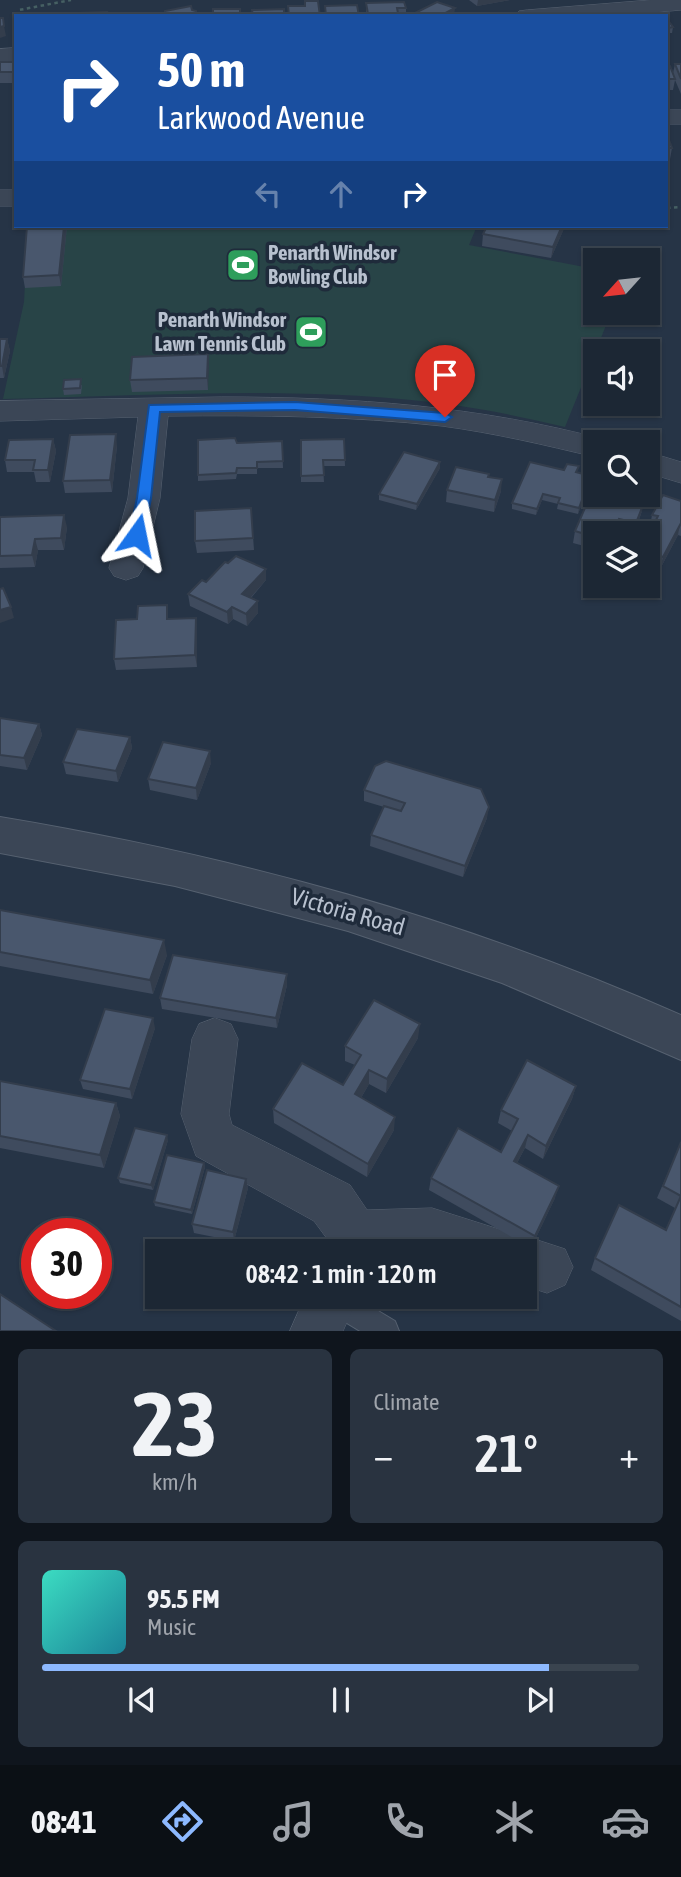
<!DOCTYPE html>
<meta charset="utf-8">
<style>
:root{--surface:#1c2734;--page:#293340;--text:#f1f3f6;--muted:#a0a5ac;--line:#3a444f;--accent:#8db9ff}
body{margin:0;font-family:"Asap Condensed",sans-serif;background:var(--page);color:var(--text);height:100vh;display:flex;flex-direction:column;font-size:26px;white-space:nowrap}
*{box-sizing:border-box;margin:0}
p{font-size:23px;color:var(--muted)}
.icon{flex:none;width:38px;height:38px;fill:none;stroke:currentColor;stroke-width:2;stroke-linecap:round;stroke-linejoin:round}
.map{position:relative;height:1331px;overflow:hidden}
.side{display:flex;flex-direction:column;gap:18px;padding:18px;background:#0f151d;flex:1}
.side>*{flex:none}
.hud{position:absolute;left:14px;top:14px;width:654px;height:214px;border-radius:0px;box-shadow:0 2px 5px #0004,0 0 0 2px var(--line);background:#1a4fa0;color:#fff;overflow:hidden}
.needle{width:46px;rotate:243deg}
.controls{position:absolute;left:583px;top:248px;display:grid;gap:14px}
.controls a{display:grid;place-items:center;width:77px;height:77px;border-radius:0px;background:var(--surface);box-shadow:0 2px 5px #0004,0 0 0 2px var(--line);font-size:35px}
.speed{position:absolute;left:21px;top:1218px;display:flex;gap:14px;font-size:35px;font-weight:700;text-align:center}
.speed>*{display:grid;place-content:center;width:91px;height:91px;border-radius:50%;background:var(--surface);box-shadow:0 2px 5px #0004,0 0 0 2px var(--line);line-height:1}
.speed .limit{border:10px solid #d22;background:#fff;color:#111}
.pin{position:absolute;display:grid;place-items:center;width:60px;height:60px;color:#fff;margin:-72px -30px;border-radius:50% 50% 50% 0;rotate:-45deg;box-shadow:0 0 7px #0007}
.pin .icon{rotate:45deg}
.me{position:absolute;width:77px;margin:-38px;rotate:12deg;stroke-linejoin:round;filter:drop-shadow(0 0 5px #0008)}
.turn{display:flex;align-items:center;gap:24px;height:147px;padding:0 28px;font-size:32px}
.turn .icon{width:91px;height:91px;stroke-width:2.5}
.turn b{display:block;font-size:49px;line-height:60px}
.lanes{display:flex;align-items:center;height:66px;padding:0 28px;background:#0003;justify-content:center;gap:35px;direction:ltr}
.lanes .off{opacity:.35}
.big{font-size:52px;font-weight:600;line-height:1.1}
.side .tile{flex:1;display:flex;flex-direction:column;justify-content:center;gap:10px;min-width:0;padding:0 24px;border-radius:10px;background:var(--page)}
.side .dial{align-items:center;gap:0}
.dial b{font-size:91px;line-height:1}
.song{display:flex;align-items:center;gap:21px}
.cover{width:84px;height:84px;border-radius:10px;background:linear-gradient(135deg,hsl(170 70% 55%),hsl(190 70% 35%))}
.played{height:7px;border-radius:4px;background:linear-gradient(90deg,var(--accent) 85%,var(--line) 85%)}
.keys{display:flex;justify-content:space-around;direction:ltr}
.heat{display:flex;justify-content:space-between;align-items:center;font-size:38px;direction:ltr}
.side .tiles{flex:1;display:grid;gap:18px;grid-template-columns:1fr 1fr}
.tile:last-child{grid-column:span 2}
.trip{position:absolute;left:145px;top:1239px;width:392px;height:70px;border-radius:0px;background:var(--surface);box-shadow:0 2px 5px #0004,0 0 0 2px var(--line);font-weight:600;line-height:70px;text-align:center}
.dock{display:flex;height:112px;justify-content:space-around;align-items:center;background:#0b1015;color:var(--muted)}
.dock .icon{width:49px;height:49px}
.dock .selected{color:var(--accent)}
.dock b{font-size:32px;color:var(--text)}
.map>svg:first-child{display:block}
</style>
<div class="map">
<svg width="681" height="1331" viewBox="0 0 681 1331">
<rect width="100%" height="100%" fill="#263446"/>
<path fill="#284447" d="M 28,226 L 477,226 L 469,245 L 595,269 L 595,313 L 611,313 L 565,427 C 530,419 495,411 460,406 C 309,384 155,396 3,399 L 24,302 Z"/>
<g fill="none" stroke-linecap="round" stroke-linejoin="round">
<defs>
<polygon id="service" points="319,1297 355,1297 395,1321 399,1331 360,1331 322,1308"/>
<g id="minor">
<polygon points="651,0 681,0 681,10 612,16 517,16 519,11 527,10"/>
<polygon points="16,48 16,62 0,63 0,49"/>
<rect x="667" y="110" width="14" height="14"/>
<rect x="0" y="190" width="16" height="16"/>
<path d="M 222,397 C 353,397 480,406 606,440 L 608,443 L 595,443 L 595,457 C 545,445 494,433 442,426 C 351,416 260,415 168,416 L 160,498 L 143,568 L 138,576 L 126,580 L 114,576 L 109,568 L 128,498 L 138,417 L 0,421 L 0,401 Z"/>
<polygon points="648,452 681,462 681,483 648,473"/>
<polygon points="215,1018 231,1024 238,1039 229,1114 232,1125 350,1185 367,1210 432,1208 511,1233 514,1240 525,1236 565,1249 573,1267 565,1285 547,1293 525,1286 525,1251 324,1251 328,1240 314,1221 196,1156 181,1114 192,1039 199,1024"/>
<polygon points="305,1297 358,1297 343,1331 290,1331"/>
</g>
<path id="tertiary" d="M 0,817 C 239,857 459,917 681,1015 L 681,1060 L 502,983 L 348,931 L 175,886 L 0,853 Z"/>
</defs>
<use href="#service" stroke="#566170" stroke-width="2"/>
<use href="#minor" stroke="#566170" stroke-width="1"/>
<use href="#tertiary" stroke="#566170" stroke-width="2"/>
<g stroke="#466063" stroke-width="2.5" stroke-dasharray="3.5 3.5" stroke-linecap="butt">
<polyline points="19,16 19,10 71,0"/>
<polyline points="667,208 681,207"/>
</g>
<use href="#service" fill="#3b4656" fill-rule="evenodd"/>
<use href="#minor" fill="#3b4656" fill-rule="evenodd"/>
<use href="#tertiary" fill="#3b4656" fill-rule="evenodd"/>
</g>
<g fill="#3f4b5e">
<polygon points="469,0 510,0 477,6"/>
<polygon points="366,3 406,8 406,16 366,16"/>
<polygon points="667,19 673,27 672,33 667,33"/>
<rect x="0" y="62" width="16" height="21"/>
<polygon points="675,64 681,64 681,94 675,80 673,90 667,90 667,66 673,73"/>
<polygon points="667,135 672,148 670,159 667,159"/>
<polygon points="67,226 61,286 25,288 23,277"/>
<polygon points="487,226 565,226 551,258 482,246 483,234"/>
<polygon points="0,339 7,339 10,351 4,378 0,378"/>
<polygon points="208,354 208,390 132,392 130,380"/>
<polygon points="82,385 81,394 64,395 63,389"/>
<polygon points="53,439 56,451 50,482 36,482 34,472 7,472 5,460"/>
<polygon points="344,439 345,466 323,466 324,482 301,482 301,440"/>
<polygon points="282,441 283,468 257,468 257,474 237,474 236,479 198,481 198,475 237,443"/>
<polygon points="117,446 112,492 65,493 63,481"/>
<polygon points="440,468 416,510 379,500 379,494"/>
<polygon points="578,473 591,476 590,482 578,514 557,509 558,504 542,500 536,515 512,509 512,503"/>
<polygon points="489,477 501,491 494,512 446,502 447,490"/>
<polygon points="681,501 681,536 678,535 660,569 648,565 648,536 652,527 650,526 652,515"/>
<polygon points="251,508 254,550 197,553 195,541"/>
<polygon points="642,511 634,534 628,534 617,531 616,534 595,534 595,549 573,543 575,531"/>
<polygon points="0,517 67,527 64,550 38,550 35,567 0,568"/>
<polygon points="228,563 266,569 266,580 251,598 258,613 247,626 233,619 228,624 190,606 188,594 206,582"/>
<polygon points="196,618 197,630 197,667 116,670 114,659 169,619"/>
<polygon points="0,718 39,724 42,735 27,770 0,766"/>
<polygon points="130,737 132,748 118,782 66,774 63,762"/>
<polygon points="211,763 197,800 150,790 148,779"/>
<polygon points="364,790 487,818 463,877 370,846 371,835 384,807 364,801"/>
<polygon points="0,910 167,955 153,994 0,966"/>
<polygon points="287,985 277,1028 162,1009 160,998"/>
<polygon points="155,1028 132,1099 83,1089 80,1080"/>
<polygon points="418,1038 386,1093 369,1084 361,1098 394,1130 367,1177 274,1123 273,1109 343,1085 355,1065 345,1061 345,1046"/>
<polygon points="0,1081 116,1103 120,1116 104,1168 0,1148"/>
<polygon points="576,1086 572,1099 543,1159 525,1148 517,1163 555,1198 531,1248 429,1190 431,1178 501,1152 512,1131 498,1123 501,1110"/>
<polygon points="168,1140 153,1190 120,1183 118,1178"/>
<polygon points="681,1142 681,1321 591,1270 595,1258 666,1230 675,1208 657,1198"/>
<polygon points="204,1163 205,1167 192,1214 155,1206 154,1202"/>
<polygon points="246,1179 248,1188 234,1241 194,1233 192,1224"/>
</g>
<g fill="#333d4c">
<polygon points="478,0 510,0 477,6"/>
<polygon points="455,8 454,16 440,16"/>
<polygon points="4,26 6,36 0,38 0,27"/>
<polygon points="64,226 67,226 61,286 59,275"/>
<polygon points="562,226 565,226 564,229 551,258 553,247"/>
<polygon points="7,339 10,351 4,378 2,366"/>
<polygon points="208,354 209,366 208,390 207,378"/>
<polygon points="116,434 117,446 112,492 110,480"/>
<polygon points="53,439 56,451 50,482 48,470"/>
<polygon points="440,462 440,468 416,510 417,504"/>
<polygon points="591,476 590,482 578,514 579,508"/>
<polygon points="502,479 501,491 494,512 495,500"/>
<polygon points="543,494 542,500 536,515 537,509"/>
<polygon points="645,500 642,511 633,534 636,523"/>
<polygon points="64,515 67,527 64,550 61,538"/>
<polygon points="680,523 678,535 660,569 663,557"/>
<polygon points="35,539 38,550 35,567 32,555"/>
<polygon points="266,569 266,580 243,606 242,594"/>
<polygon points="258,601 258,613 247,626 246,614"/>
<polygon points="11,607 14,618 0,623 0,610"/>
<polygon points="232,607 233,619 228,624 227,612"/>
<polygon points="196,618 197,630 197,667 195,655"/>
<polygon points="39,724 42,735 27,770 24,758"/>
<polygon points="130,737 132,748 118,782 116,771"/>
<polygon points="210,751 211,763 197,800 196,788"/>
<polygon points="489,807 487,818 463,877 465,866"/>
<polygon points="164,940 167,955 153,994 150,980"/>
<polygon points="287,974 287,985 277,1028 276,1018"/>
<polygon points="153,1018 155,1028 132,1099 130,1089"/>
<polygon points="420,1024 418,1038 386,1093 387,1079"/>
<polygon points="369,1070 369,1084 355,1108 355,1094"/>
<polygon points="576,1086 572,1099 543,1159 546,1146"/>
<polygon points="116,1103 120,1116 104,1168 100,1155"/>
<polygon points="395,1117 394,1130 367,1177 368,1164"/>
<polygon points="167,1135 168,1140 153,1190 151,1185"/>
<polygon points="528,1135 525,1148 511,1174 514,1161"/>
<polygon points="204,1163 205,1167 192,1214 191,1210"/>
<polygon points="246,1179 248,1188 234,1241 233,1232"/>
<polygon points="559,1186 555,1198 531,1248 535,1236"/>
</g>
<g fill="#49576d" stroke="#333d4c" stroke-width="2">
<polygon points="305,1 318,1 320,16 289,16 288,6 305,6"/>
<polygon points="404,2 406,8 397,8 398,13 368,14 366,3"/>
<polygon points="437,2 455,8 440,16 409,16"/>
<polygon points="357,5 359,16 326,16 325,6"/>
<polygon points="191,6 192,10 196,11 196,16 165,16 165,11"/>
<rect x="213" y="9" width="27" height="7"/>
<polygon points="284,9 284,16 253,16 252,10"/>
<polygon points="107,12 106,16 79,16 79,13"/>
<polygon points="123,14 154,14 153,16 122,16"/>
<polygon points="0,18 3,18 4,26 0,27"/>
<polygon points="667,19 673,27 667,28"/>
<rect x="0" y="62" width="16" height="10"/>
<polygon points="675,64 681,64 681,79"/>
<polygon points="667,66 670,66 675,79 667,79"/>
<polygon points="667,135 672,148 667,148"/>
<polygon points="27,226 64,226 59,275 23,277"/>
<polygon points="487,226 562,226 553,247 483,234"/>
<polygon points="0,339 7,339 2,366 0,366"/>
<polygon points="208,354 207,378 130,380 132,357"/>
<polygon points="81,379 80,388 63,389 64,380"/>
<polygon points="116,434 110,480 63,481 70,435"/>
<polygon points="235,438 237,443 282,441 283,461 257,462 257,468 237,468 236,473 198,475 198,440"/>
<polygon points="53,439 48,470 33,470 35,460 5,460 9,440"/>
<polygon points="344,439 345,460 323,460 324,475 301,476 301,440"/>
<polygon points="404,452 440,462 417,504 379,494"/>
<polygon points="530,462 564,470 567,464 579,466 576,472 591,476 579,508 558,503 560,498 543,494 537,509 512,503"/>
<polygon points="456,467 489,474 488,477 502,479 495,500 447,490"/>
<polygon points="594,487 595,495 628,495 645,500 636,523 619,519 613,534 595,534 595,537 575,531"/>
<polygon points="663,495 681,501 681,523 663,557 648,552 648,536 658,516 652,515"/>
<polygon points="251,508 253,538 195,541 195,511"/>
<polygon points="64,515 61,538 35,539 32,555 0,556 0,517"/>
<polygon points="236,556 266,569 242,594 258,601 246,614 232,607 227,612 188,594 202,580 206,582 225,562 228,563"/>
<polygon points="3,588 11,607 0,610 0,589"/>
<polygon points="167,605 167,619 196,618 195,655 114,659 116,620 137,619 138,606"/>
<polygon points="0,718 39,724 24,758 0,755"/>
<polygon points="77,729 130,737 116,771 63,762"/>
<polygon points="163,742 210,751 196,788 148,779"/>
<polygon points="386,761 481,789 489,807 465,866 371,835 384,806 401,811 405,803 364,790 375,766"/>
<polygon points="0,910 164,940 150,980 0,952"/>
<polygon points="173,955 287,974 276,1018 160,998"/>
<polygon points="374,1000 420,1024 387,1079 369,1070 355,1094 395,1117 368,1164 273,1109 302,1063 343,1085 361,1055 345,1046"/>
<polygon points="105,1009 153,1018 130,1089 80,1080"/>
<polygon points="527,1060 576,1086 546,1146 528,1135 514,1161 559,1186 535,1236 431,1178 458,1128 501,1152 518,1119 501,1110"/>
<polygon points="0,1081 116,1103 100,1155 0,1136"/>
<polygon points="135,1128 167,1135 151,1185 118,1178"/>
<polygon points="681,1142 681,1196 663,1186"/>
<polygon points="167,1155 204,1163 191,1210 154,1202"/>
<polygon points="207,1170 246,1179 233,1232 192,1224"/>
<polygon points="681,1196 681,1307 595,1258 619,1205 666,1230"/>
<polygon points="0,1294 56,1331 0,1331"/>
</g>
<polygon fill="#1a73e8" stroke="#114b97" stroke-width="2" points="295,402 445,413 452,417 445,422 295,410 160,412 151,498 144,535 137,540 132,538 129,535 137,498 149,405"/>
<defs>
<symbol id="stadium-square" viewBox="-11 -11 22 22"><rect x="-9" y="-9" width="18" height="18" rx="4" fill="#2e9e5b" stroke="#1f2b3b"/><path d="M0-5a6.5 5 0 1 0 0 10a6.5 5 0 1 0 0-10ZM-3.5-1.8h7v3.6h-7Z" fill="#fff"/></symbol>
</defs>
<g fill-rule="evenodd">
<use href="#stadium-square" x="224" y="246" width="38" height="38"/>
<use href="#stadium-square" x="292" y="313" width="38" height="38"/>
</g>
<g text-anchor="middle" stroke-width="7" stroke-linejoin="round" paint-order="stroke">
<g font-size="21" font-weight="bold" fill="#b8c1cf" stroke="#1f2b3b" text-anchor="start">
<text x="268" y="260">Penarth Windsor<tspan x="268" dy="24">Bowling Club</tspan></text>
<text x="286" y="327" text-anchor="end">Penarth Windsor<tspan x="286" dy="24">Lawn Tennis Club</tspan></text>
</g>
<g font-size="24" fill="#b8c1cf" stroke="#1f2b3b">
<text transform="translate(348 912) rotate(16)" y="8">Victoria Road</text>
</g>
</g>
</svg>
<div class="controls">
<a><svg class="needle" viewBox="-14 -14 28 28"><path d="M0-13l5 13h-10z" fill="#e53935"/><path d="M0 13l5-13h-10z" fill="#a0a5ac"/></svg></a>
<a><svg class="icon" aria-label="sound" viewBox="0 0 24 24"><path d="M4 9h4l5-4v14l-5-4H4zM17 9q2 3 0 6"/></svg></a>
<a><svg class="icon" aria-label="search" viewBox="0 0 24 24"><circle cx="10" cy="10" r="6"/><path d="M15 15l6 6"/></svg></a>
<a><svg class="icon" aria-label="layers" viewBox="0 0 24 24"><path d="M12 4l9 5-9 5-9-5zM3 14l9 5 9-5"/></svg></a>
</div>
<div class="speed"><div class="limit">30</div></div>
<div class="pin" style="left:445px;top:417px;background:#d93025"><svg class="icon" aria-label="arrive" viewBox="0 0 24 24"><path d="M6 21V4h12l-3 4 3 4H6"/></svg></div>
<svg class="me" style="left:137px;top:535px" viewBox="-20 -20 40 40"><path d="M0-17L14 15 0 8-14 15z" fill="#1a73e8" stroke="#fff" stroke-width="4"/></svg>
<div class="trip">08:42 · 1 min · 120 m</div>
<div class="hud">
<div class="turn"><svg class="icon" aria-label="right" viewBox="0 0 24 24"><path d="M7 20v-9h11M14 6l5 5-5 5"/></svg><div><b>50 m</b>Larkwood Avenue</div></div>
<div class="lanes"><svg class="icon off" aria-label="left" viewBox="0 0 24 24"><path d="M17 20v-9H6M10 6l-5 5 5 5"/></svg><svg class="icon off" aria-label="ahead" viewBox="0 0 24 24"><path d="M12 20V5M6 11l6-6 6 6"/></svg><svg class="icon" aria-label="right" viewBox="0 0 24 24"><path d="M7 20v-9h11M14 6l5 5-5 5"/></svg></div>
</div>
</div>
<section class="side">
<div class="tiles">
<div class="tile dial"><b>23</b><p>km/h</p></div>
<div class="tile"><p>Climate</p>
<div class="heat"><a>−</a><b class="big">21°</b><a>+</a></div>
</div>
<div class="tile">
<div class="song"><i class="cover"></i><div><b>95.5 FM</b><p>Music</p></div></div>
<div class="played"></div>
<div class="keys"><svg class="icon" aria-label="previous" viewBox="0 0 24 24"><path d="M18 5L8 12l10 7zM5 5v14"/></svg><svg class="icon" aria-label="pause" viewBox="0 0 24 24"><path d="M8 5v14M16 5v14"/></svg><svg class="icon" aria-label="next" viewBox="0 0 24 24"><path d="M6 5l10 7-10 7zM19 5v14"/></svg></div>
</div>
</div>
</section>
<nav class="dock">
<b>08:41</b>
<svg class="icon selected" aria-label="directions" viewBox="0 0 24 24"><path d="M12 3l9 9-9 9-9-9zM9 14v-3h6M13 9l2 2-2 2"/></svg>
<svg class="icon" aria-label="music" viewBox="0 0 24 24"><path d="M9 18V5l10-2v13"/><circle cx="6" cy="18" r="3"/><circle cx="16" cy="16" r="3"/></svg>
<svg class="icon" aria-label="phone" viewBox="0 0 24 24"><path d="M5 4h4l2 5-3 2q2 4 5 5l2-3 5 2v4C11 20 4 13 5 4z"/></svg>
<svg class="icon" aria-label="climate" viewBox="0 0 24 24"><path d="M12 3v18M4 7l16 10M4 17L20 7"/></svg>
<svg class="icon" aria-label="car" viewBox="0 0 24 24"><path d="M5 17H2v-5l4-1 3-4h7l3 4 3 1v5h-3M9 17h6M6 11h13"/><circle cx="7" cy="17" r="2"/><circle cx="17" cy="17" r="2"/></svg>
</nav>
